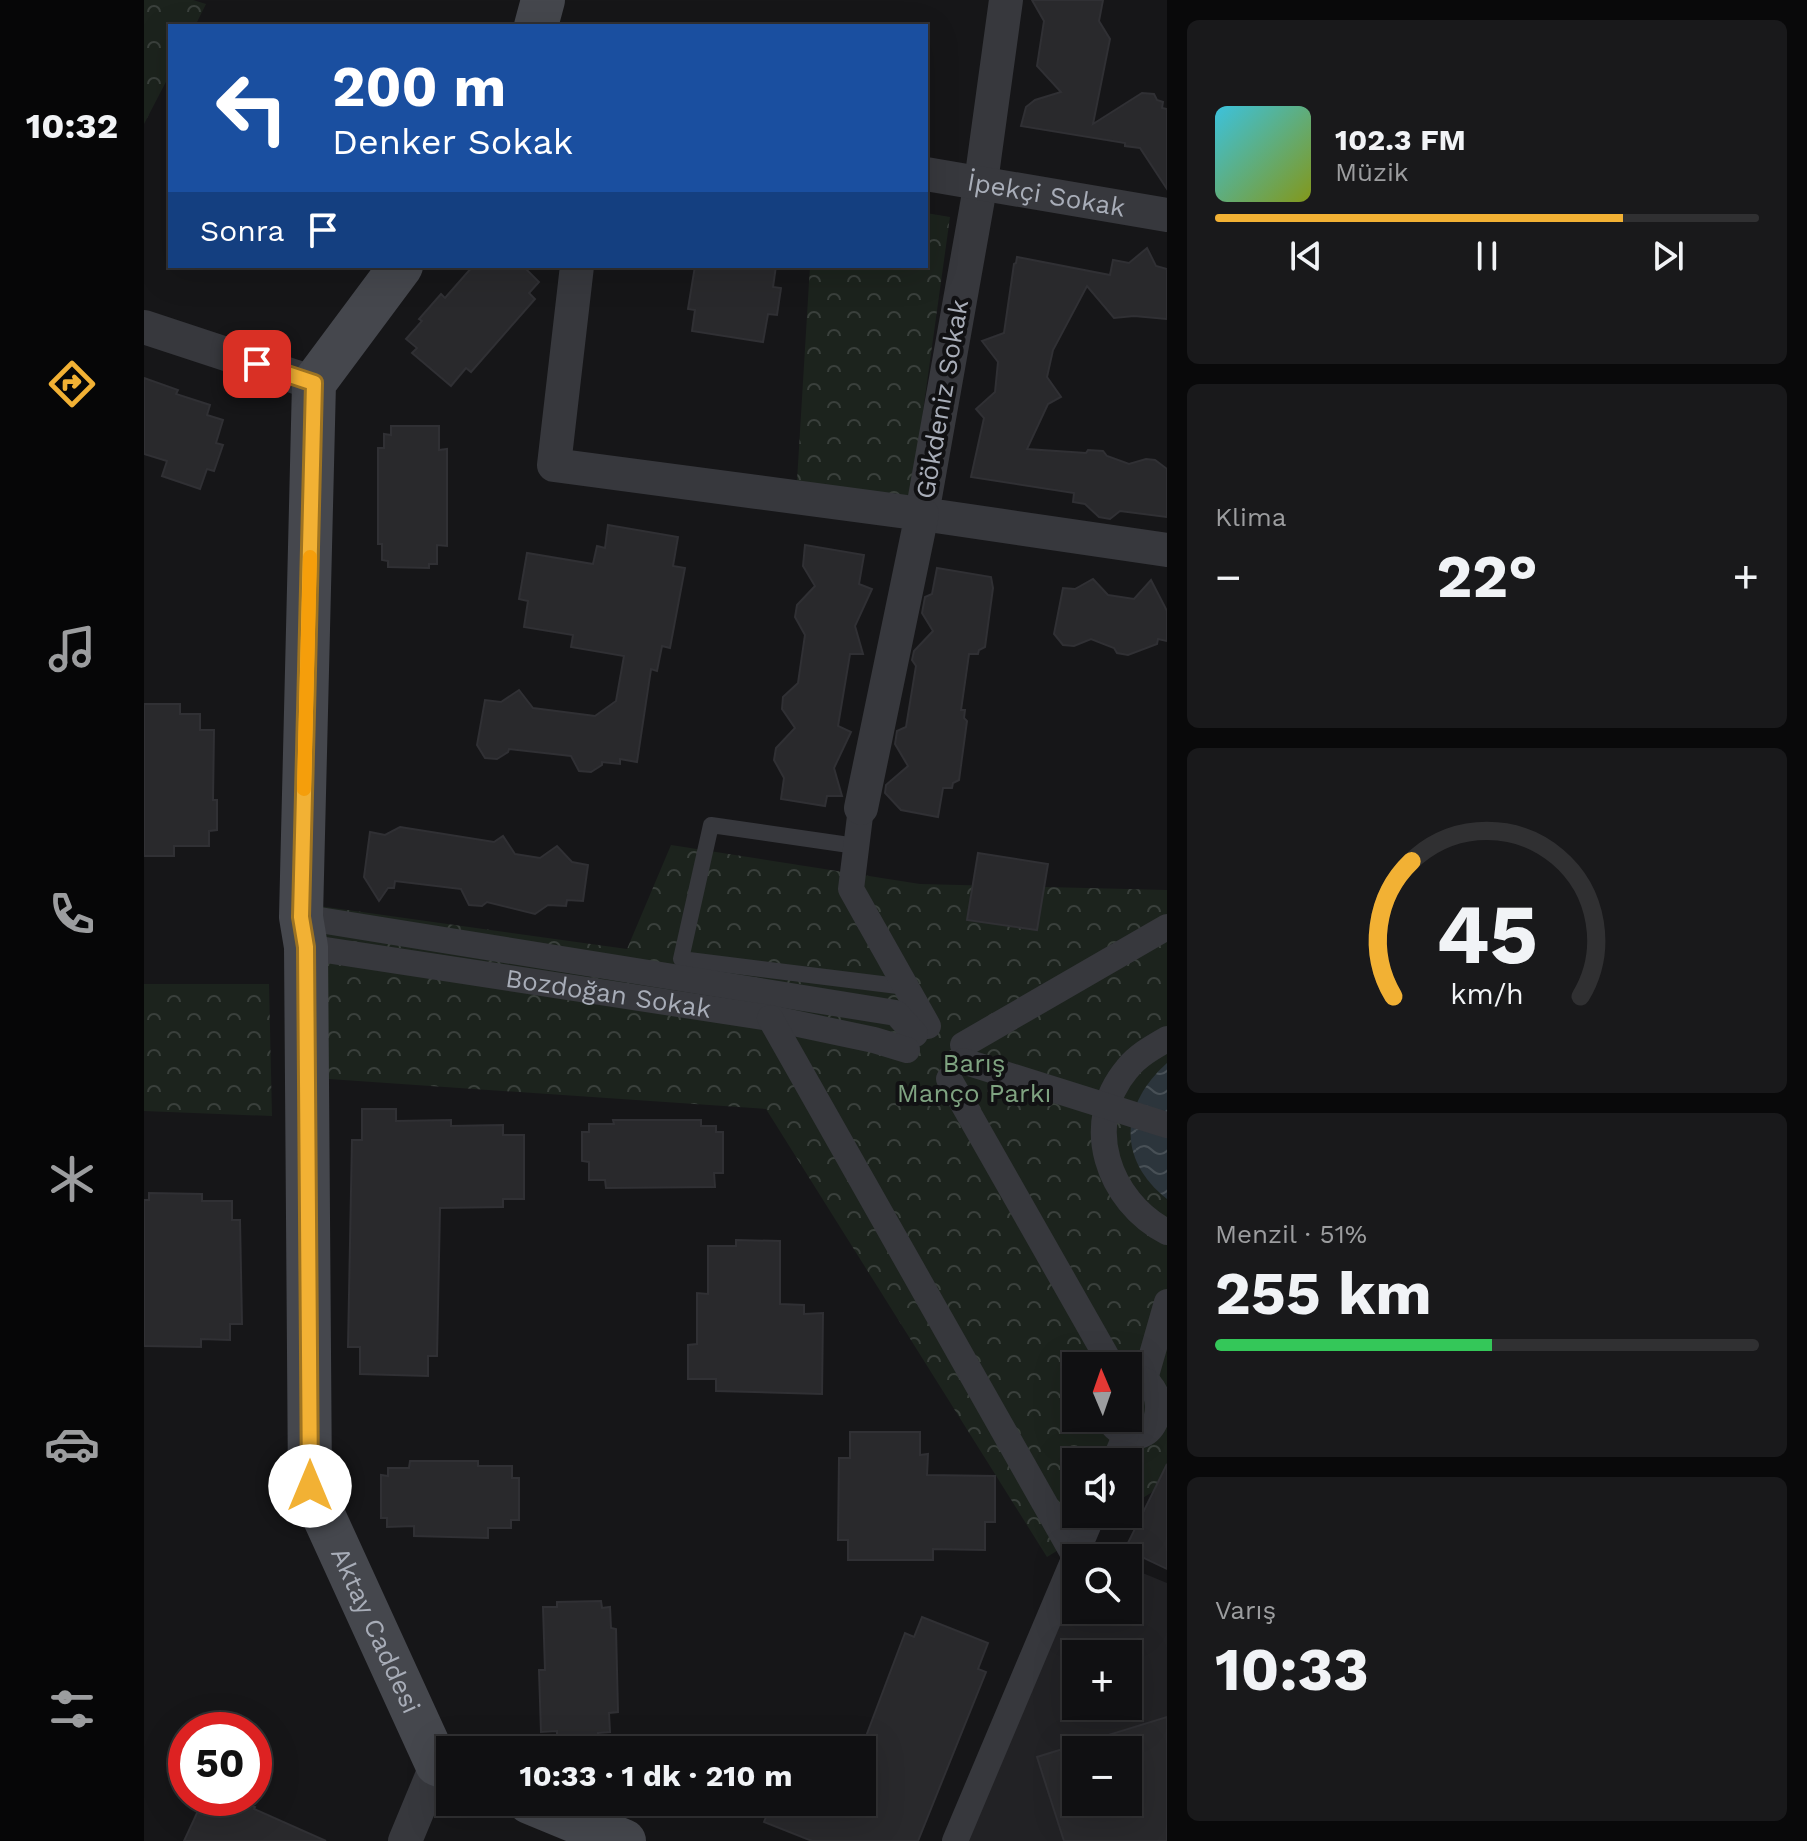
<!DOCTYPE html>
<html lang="tr">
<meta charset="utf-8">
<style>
:root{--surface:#101012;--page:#19191b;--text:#f1f3f6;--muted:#9c9d9f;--line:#303032;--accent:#f2b134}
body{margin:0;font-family:"Work Sans",sans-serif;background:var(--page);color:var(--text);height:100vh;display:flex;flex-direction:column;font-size:30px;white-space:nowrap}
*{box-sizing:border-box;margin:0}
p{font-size:26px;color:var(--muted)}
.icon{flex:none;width:44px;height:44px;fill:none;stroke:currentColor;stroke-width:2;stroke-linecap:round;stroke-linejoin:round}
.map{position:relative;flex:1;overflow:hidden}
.sheet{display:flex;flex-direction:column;gap:20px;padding:20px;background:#09090a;width:640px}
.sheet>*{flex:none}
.banner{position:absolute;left:24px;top:24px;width:760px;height:244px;border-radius:0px;box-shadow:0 8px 32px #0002,0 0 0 2px var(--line);background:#1a4fa0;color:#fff;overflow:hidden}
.needle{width:52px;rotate:358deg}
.fabs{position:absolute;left:918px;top:1352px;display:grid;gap:16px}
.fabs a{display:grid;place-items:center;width:80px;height:80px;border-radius:0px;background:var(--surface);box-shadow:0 8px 32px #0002,0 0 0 2px var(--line);font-size:40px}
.speed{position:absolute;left:24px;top:1712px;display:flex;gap:16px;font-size:40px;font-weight:700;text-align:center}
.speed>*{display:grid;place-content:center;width:104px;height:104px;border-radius:50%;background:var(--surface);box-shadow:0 8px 32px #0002,0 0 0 2px var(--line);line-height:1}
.speed .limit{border:12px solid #d22;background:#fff;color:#111}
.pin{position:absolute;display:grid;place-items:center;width:68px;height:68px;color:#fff;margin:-34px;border-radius:16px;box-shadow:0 4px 12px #0006}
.me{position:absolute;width:88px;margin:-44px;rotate:0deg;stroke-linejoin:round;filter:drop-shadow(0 0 6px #0008)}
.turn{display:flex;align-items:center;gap:28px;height:168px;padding:0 32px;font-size:36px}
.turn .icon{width:104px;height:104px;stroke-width:2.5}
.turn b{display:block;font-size:56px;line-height:68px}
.then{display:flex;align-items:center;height:76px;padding:0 32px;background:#0003;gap:16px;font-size:30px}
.big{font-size:60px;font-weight:700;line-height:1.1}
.sheet .widget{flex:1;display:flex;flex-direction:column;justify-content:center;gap:12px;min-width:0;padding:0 28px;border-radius:12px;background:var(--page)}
.sheet .dial{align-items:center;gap:0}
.dial svg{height:208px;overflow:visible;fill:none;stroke:var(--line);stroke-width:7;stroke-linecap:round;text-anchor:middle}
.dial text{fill:var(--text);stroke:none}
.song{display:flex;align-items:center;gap:24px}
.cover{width:96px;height:96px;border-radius:12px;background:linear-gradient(135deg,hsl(190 70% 55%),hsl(70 70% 35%))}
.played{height:8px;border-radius:4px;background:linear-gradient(90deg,var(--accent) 75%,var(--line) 75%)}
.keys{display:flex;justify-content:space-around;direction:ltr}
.heat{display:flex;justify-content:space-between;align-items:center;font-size:44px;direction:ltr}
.charge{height:12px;border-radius:6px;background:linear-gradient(90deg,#34c759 51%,var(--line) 0)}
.trip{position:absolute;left:292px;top:1736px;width:440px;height:80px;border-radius:0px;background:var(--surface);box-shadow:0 8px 32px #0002,0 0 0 2px var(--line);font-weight:700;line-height:80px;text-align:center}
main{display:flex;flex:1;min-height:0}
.dock{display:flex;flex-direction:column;width:144px;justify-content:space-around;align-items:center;background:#060607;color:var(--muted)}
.dock .icon{width:56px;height:56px}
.dock .current{color:var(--accent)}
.dock b{font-size:36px;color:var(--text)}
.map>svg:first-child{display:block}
</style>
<main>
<nav class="dock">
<b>10:32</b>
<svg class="icon current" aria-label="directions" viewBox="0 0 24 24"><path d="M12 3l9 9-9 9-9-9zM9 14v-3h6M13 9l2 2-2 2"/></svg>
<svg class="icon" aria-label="music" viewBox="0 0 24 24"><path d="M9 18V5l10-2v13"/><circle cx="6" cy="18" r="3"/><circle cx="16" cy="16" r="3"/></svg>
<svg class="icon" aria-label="phone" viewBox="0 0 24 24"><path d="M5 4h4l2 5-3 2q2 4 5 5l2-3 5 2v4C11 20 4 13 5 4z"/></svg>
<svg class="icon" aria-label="climate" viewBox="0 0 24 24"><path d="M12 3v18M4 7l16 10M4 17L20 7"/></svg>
<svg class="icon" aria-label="car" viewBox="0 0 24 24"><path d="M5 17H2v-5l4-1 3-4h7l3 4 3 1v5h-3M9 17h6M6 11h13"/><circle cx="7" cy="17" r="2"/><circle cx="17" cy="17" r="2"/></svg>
<svg class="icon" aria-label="filters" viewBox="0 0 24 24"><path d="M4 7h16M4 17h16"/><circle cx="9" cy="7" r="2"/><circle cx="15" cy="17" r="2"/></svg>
</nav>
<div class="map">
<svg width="1023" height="1841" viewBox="0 0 1023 1841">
<defs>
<pattern id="park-crowns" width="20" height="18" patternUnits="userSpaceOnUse" patternTransform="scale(2)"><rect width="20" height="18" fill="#1c231d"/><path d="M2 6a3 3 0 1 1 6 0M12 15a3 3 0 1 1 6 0" fill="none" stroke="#3a403c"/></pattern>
<pattern id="water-waves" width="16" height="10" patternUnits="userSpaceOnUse" patternTransform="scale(2)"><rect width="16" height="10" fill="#2c353c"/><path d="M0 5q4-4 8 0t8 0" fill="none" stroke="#485056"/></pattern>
</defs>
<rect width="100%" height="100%" fill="#161618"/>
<path fill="#222225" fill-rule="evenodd" d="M 984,1567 L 1023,1583 L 1023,1841 L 821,1841 L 932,1585 L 932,1610 L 984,1610 ZM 932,1654 L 984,1654 L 984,1706 L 932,1706 ZM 932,1750 L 984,1750 L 984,1802 L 932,1802 Z"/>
<g fill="url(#park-crowns)" fill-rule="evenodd">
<polygon points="0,0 49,0 62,4 51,26 26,26 26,74 0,124"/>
<polygon points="782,213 806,217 765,512 653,481 666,266 782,266"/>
<path d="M 527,845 L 776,884 L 1023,890 L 1023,1483 L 984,1507 L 984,1462 L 932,1462 L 932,1514 L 973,1514 L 903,1557 L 622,1109 L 185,1079 L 175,906 L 483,949 ZM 932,1366 L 984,1366 L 984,1418 L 932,1418 Z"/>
<polygon points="0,984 125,984 128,1116 0,1111"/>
</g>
<path fill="url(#water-waves)" d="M 1023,1063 L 1023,1199 C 972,1159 977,1104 1023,1063 Z"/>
<g fill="#29292c" stroke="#303034" stroke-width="2" fill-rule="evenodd">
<polygon points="888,0 959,0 955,21 966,39 949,124 998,93 1010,94 1013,100 1019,102 1018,108 1023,109 1023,189 996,148 981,146 981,143 877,126 882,107 891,100 917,92 893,66 900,21"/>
<polygon points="1003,248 1012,266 1023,269 1023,319 990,316 970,318 943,286 909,350 903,377 917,397 904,404 883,449 942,453 944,450 959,451 963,456 985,464 1002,459 1011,460 1023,469 1023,517 976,511 966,519 955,517 941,504 929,502 930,493 827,477 840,418 832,409 851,392 854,362 838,341 860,333 870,264 872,263 873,257 966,275 969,260 985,263"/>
<polygon points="329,266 379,266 395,282 385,293 391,299 327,372 322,368 307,386 268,353 273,348 262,339 278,321 275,319 297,294 301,298"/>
<polygon points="551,266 632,266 629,287 637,288 633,315 624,314 619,342 548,331 551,310 544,309"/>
<polygon points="0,378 34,390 32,394 66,405 63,415 79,420 72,443 79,445 70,471 63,469 56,489 18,476 23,461 0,454"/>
<polygon points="247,426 295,426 295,450 303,449 303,546 293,545 293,564 285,564 285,568 244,567 244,561 238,560 238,544 234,544 234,448 240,448 240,434 247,435"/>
<polygon points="464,525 534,537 529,566 541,568 526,648 518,646 513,671 507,669 493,762 476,759 476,764 458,762 458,765 447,772 435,771 427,756 365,749 364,752 353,759 341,758 333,745 341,700 357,702 375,690 389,708 451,716 472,701 480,656 427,647 429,635 380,627 384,601 375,599 383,553 449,564 453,546 461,548"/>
<polygon points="661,545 720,555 715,584 728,589 711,626 719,654 706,654 694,726 707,732 690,768 698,796 683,796 681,806 637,799 640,778 630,760 632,748 651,728 638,709 639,697 654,683 661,635 651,617 653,605 671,586 659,566"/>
<polygon points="793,568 847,577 849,588 841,647 835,650 834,654 825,654 817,710 821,710 820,718 823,721 815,780 809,783 808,788 799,788 794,817 757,810 741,793 742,785 764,766 751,744 753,731 762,727 772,666 768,660 770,651 789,631 778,613 781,597 788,594"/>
<polygon points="949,579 964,595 990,599 1007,580 1023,611 1023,641 1014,639 1013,644 984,655 973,653 970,648 947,639 930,646 919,645 910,634 919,588 931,589"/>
<polygon points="0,704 36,704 36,714 56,714 56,730 70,730 69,800 73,800 73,830 65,831 65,846 30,846 30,856 0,856"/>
<polygon points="256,827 350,842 359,836 371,854 396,858 413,846 428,862 444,865 439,901 423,900 422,906 404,905 391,914 343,902 338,906 325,905 317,889 251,881 250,888 244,888 235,901 220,877 226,832 241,835"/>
<polygon points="834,853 904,864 893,930 823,920"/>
<polygon points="218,1109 252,1109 252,1121 307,1120 307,1126 359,1125 359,1135 380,1135 380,1199 359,1199 359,1207 296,1208 293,1356 284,1356 284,1376 216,1374 216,1347 204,1347 208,1140 218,1140"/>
<polygon points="469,1120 557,1120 557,1126 572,1126 572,1132 579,1132 579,1173 570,1173 571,1187 462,1188 461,1180 445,1180 445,1162 438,1161 438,1132 445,1132 445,1124 470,1124"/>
<polygon points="5,1193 58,1194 58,1201 88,1201 88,1220 96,1220 98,1324 86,1324 86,1340 57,1339 57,1347 0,1346 0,1200 5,1200"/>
<polygon points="592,1240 636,1241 636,1304 660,1305 660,1314 679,1313 678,1394 572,1391 572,1379 544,1379 544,1345 553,1344 553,1293 564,1294 564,1246 592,1246"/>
<polygon points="706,1432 776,1432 776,1455 784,1454 783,1475 851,1476 851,1522 841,1522 841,1550 789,1549 789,1560 704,1560 704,1540 694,1540 695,1458 706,1458"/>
<polygon points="266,1461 334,1461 334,1466 368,1466 368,1478 375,1478 375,1520 367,1520 367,1528 344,1528 344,1538 270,1536 270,1526 243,1527 243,1518 237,1518 237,1475 244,1476 244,1468 265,1468"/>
<polygon points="1023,1464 1023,1569 981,1549"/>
<polygon points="457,1601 458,1608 466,1607 467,1628 472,1629 474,1712 465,1713 466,1732 454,1733 454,1740 413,1741 413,1731 397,1732 395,1670 401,1670 399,1607 413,1607 413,1602"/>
<polygon points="778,1617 844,1643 834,1669 842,1672 774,1841 668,1841 620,1822 624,1812 602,1804 603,1802 718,1802 718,1747 761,1633 770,1637"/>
<path d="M 1023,1717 L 1023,1841 L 920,1841 L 893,1757 ZM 932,1750 L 984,1750 L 984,1802 L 932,1802 Z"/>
<polygon points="60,1798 93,1798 111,1807 110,1809 182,1841 40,1841"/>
</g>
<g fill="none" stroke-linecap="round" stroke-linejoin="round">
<polyline stroke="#37383d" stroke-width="16" points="712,846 567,825 537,959 762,987"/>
<g stroke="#37383d" stroke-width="26">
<polyline points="717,808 707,889 784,1026"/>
<polyline points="157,917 752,1013 771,1034"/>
<path id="s1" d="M 162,947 L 626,1018 L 730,1040 L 763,1050"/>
<polyline points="626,1018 931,1557"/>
<path d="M 1023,1039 C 1009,1047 993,1056 983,1069 C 937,1124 964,1201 1023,1232"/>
<polyline points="819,1045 1023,927"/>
<polyline points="819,1061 1023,1125"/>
<polyline points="805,1079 968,1366"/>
<polyline points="1001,1379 1023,1302"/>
<path d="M 964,1418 C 969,1428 978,1435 989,1436 C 1023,1438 1023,1372 984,1378"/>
<polyline points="970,1462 982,1434"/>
<polyline points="811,1841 949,1514"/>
</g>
<g stroke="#37383d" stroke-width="34">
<polyline points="862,0 837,182 778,514 1023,550"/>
<path id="s2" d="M 782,174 L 1023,215"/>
<polyline points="433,266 410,465 778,514 717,808"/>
<polyline points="0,327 170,383"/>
<polyline points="261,1841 293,1764"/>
</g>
<g stroke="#45474d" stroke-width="44">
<polyline points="392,26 399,0"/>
<path id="s3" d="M 257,266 L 170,383 L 157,917 L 162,947 L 166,1486 L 293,1764 L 306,1769"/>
<polyline points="385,1802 480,1841"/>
</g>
</g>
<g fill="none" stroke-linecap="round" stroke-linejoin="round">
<defs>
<polyline id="route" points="113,364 170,383 157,917 162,947 166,1486"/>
</defs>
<use href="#route" stroke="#9d7322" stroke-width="20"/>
<use href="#route" stroke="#f2b134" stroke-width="14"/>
<polyline stroke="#f59e0b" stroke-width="14" points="160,789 166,557"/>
</g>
<g text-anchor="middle" stroke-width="8" stroke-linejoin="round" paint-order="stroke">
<g font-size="26" fill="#a8adb8" stroke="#111113">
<text dy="9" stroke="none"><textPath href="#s2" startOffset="122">İpekçi Sokak</textPath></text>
<text transform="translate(798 399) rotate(-80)" y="9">Gökdeniz Sokak</text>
<text dy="9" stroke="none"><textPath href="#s1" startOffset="306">Bozdoğan Sokak</textPath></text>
<text dy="9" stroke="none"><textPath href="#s3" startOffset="1408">Aktay Caddesi</textPath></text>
</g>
<g font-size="26" fill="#7fa381" stroke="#111113">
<text x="830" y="1072">Barış<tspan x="830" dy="30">Manço Parkı</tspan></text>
</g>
</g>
</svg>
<div class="fabs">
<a><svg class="needle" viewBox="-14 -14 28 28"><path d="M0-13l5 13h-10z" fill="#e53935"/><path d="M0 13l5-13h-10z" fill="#9c9d9f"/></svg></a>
<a><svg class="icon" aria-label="sound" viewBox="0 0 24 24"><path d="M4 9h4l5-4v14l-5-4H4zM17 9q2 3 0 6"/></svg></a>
<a><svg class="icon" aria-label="search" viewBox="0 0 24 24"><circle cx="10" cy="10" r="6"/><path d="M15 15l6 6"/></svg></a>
<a>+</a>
<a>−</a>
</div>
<div class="speed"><div class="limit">50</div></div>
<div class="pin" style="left:113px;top:364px;background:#d93025"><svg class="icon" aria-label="arrive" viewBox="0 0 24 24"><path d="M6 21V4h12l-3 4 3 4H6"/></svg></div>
<svg class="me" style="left:166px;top:1486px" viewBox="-20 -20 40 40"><circle r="19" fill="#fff"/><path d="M0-13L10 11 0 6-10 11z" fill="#f2b134"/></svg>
<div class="trip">10:33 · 1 dk · 210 m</div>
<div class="banner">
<div class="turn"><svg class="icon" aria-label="left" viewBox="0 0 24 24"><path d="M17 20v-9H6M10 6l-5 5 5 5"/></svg><div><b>200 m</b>Denker Sokak</div></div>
<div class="then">Sonra<svg class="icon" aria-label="arrive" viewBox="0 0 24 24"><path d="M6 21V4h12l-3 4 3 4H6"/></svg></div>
</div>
</div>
<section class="sheet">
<div class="widget">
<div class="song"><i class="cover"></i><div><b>102.3 FM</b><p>Müzik</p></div></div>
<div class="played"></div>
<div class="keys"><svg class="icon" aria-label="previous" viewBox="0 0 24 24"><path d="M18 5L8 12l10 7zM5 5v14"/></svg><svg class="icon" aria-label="pause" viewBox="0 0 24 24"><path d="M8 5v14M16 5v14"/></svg><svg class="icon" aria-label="next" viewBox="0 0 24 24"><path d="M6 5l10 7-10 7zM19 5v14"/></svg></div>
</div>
<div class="widget"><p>Klima</p>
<div class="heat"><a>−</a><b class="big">22°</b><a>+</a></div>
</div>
<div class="widget dial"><svg viewBox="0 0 100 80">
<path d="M14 69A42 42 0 1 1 86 69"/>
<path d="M14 69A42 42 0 0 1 21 17" stroke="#f2b134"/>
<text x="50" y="56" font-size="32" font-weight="700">45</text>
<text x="50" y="72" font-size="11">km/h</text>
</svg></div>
<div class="widget"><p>Menzil · 51%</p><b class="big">255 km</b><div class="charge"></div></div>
<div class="widget"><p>Varış</p><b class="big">10:33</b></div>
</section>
</main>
